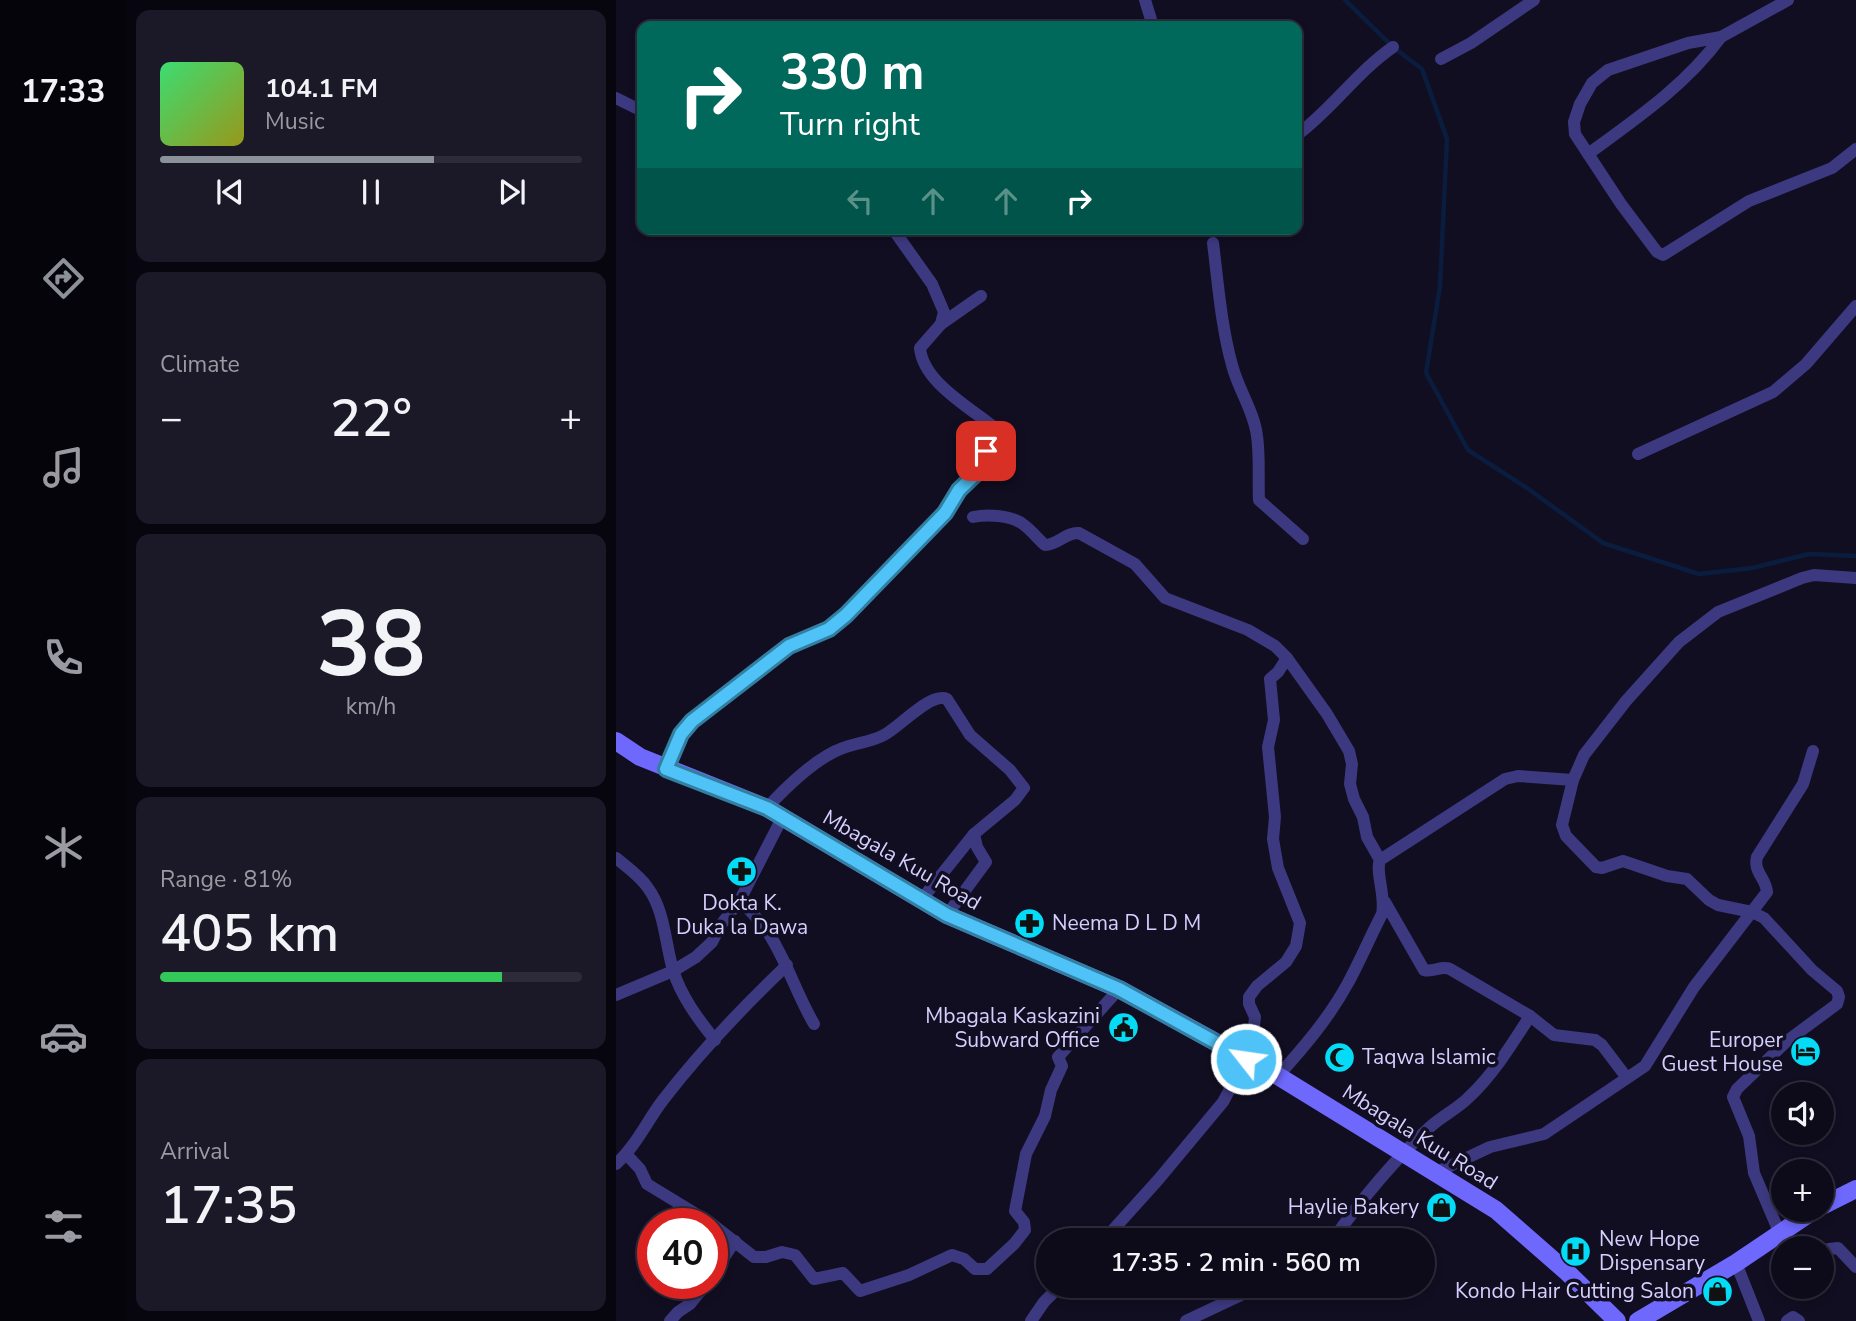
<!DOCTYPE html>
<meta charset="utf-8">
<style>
:root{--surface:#0d0a1a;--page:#1b1827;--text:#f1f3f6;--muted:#9a9aa2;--line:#2d2b39;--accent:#8c9099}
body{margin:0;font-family:"Nunito Sans",sans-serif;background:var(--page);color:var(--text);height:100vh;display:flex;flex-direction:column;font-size:26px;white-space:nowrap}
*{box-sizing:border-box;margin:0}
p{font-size:23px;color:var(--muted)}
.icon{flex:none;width:38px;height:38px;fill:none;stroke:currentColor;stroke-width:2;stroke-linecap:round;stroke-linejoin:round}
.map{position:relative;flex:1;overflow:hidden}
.sheet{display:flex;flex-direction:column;gap:10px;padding:10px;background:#07060e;width:490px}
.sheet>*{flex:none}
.guide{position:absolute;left:21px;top:21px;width:665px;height:214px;border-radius:14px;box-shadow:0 4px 10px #0003,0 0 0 2px var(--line);background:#00695c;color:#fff;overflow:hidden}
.fabs{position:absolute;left:1155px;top:1082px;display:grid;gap:14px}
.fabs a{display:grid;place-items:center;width:63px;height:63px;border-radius:50%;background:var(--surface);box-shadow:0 4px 10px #0003,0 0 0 2px var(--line);font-size:35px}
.speed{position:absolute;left:21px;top:1208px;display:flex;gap:14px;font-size:35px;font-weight:700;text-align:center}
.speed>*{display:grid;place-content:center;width:91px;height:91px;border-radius:50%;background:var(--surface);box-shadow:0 4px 10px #0003,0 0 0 2px var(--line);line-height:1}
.speed .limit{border:10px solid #d22;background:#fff;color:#111}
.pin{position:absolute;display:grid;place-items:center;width:60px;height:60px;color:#fff;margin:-30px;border-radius:14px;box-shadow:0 4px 10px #0006}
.me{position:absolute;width:77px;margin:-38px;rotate:300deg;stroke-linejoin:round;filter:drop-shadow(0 0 5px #0008)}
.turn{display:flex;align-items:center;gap:24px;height:147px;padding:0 28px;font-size:32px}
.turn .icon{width:91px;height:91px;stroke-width:2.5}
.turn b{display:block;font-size:49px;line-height:60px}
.lanes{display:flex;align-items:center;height:66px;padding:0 28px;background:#0003;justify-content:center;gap:35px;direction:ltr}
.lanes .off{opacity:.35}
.big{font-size:52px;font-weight:600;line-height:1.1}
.sheet .widget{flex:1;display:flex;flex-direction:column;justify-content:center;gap:10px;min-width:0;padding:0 24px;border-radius:14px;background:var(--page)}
.sheet .dial{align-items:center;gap:0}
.dial b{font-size:91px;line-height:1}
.song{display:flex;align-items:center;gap:21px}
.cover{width:84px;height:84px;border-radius:10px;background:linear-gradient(135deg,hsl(140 70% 55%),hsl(60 70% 35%))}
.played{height:7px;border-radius:4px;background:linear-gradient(90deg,var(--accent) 65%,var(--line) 65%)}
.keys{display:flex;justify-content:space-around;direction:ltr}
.heat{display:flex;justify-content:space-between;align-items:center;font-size:38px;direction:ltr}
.charge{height:10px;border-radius:5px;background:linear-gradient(90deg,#34c759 81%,var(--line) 0)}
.trip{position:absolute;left:420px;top:1228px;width:399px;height:70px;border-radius:35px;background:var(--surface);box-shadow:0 4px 10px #0003,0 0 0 2px var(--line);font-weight:600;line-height:70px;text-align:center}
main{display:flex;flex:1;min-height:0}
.menu{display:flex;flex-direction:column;width:126px;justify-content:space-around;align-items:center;background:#05040a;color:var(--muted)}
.menu .icon{width:49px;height:49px}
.menu .current{color:var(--accent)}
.menu b{font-size:32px;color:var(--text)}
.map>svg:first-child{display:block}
</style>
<main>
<nav class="menu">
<b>17:33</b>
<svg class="icon current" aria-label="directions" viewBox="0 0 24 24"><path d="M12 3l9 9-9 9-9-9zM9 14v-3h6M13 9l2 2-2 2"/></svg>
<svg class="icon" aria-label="music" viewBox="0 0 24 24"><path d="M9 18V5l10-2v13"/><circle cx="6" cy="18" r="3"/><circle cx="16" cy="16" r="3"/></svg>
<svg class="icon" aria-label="phone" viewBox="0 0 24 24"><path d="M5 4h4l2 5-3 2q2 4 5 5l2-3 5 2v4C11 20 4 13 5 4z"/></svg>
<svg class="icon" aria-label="climate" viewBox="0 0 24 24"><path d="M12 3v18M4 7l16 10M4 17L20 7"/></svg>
<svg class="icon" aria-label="car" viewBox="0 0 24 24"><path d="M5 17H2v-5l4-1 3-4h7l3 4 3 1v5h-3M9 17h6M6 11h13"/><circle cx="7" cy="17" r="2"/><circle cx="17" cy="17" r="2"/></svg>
<svg class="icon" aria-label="filters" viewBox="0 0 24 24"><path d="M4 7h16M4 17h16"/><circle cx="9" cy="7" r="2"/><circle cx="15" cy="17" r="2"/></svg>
</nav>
<section class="sheet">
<div class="widget">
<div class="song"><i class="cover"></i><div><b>104.1 FM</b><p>Music</p></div></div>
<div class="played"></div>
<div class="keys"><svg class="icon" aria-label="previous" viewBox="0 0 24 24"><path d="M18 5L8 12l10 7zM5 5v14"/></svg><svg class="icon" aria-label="pause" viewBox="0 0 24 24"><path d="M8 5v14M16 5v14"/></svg><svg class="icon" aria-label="next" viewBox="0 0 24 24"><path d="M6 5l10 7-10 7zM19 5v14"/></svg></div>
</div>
<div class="widget"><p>Climate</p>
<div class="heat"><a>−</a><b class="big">22°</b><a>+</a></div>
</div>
<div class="widget dial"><b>38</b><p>km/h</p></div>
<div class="widget"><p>Range · 81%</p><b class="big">405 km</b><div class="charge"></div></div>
<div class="widget"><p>Arrival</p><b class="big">17:35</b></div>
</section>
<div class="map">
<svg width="1240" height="1321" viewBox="0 0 1240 1321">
<rect width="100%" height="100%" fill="#110e22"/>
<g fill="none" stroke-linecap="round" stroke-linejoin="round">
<polyline stroke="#0a1d3e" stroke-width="4.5" points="729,0 777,47 806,69 831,139 824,286 810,373 852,450 911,488 987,543 1083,574 1136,568 1193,554 1240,556"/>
<g stroke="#3d3980" stroke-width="12">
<polyline points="529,0 537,26"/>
<polyline points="1172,0 1105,37 1072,43 992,70 976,83 964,104 958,122 959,134 1005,204 1041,252 1047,255 1133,201 1216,168 1240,149"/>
<polyline points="825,59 855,43 918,0"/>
<polyline points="0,98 26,111"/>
<path d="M 681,135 C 716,109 741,72 777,47"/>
<path d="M 972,154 C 1020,119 1070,85 1105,37"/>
<polyline points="277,229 316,284 328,312 325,324"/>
<path d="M 597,243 C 602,283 605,325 616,365 C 622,389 638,411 641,436 C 644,457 642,479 643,500 L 687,539"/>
<polyline points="1022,454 1157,392 1190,364 1240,306"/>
<path d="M 357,517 C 371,514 396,515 408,525 C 416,531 422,539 429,545 C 442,545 450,532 463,533 L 519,564 L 549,598 L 632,630 L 659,646 L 671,658 L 711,714 L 733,751 L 736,764 L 734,784 L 738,799 L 747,817 L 751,837 L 764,860"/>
<path d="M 50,769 L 65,734 L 76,721 L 173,646 L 204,633 L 222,623 L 325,517 L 343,490 L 365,469 L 370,451 L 385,433 C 359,410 307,384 304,348 L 325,324 L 365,296"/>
<path d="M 151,808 C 169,788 201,757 227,748 C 240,743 255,742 268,735 C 284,727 314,692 331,699 L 354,735 L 394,770 L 408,788 L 399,800 L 358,834 L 361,847 L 370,862 L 331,915"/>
<path d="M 0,858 C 11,867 24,876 32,888 C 49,911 49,943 57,970 C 65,996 82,1019 99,1040"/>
<polyline points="306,899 358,834"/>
<path d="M 124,900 C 134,911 145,921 153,934 C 171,962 181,995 198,1024"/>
<path d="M 769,902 L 808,970 C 817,973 825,965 834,969 L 914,1016 L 938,1035 L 979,1040 L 986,1045 L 1011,1078"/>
<polyline points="0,995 57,971 80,957 96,942 104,926 124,900 166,818"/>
<path d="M 662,1076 C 688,1047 713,1018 732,983 C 744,961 754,937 766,914 C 770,896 759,872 764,860 L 889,779 L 902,776 L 957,780"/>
<polyline points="10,1154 24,1169 31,1184 95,1223"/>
<path d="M 0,1164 C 20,1146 31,1121 47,1100 C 84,1052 127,1007 171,965"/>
<path d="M 819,1173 L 874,1147 L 928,1134 L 1029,1066 L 1078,987 L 1151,892 C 1150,878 1137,872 1141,857 L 1187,784 L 1197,751"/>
<polyline points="96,1224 138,1257 150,1257 166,1252 179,1255 198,1279 227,1273 244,1291 293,1275 336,1255 348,1259 359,1269 371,1269 398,1244 409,1230 408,1222 399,1211 410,1154 429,1116 435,1090 446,1066 442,1057 503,989"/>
<polyline points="487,1241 542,1180 607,1102 630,1059 637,1035 639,1017 633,1004 633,997 641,986 670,962 680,946 684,923 662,868 657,839 659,817 652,747 658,720 654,679 662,672 671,658"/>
<path d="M 716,1241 C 745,1200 777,1161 814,1127 C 826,1116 841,1109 852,1098 C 877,1075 896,1044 914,1016"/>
<polyline points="1174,1248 1164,1234 1138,1173 1133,1136 1117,1097 1121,1089 1171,1041 1221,1004 1223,997 1221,991 1196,970 1148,918 1136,912 1102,905 1093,900 1071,879 1051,876 1007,861 986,868 980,867 950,836 946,825 957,780 968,755 1010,701 1063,642 1102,612 1186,578 1198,575 1240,578"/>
<polyline points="1206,1254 1213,1249 1222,1248 1240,1267"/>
<polyline points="1120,1263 1143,1321"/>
<polyline points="96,1275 119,1241"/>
<polyline points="54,1321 62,1312 74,1304 91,1283"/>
<polyline points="415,1321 428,1302 444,1286"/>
<polyline points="570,1321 644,1286"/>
<polyline points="1171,1321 1177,1317 1183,1321"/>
</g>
<g stroke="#6e68fd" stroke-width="18">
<polyline points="0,741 24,757 151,808 331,915 503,989 662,1076 880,1210 952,1273 1001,1321"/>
<polyline points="1206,1206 1240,1189"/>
<polyline points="1022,1321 1120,1263 1200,1209"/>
</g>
</g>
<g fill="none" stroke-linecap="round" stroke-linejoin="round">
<defs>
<polyline id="route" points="370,451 367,467 343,490 329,513 230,615 213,629 173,646 76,721 65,734 50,769 151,808 331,915 503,989 630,1059"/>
</defs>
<use href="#route" stroke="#337fa1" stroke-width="18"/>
<use href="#route" stroke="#4fc3f7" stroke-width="12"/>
</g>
<defs>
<symbol id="pharmacy-disc" viewBox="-11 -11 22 22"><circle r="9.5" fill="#04dbf6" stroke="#110e22"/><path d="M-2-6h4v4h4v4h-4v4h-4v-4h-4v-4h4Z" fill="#111"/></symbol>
<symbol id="civic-disc" viewBox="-11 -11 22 22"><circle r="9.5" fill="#04dbf6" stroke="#110e22"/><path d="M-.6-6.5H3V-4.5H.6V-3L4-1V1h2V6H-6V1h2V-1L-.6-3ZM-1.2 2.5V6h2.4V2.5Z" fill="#111"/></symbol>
<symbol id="hotel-disc" viewBox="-11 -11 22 22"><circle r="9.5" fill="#04dbf6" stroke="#110e22"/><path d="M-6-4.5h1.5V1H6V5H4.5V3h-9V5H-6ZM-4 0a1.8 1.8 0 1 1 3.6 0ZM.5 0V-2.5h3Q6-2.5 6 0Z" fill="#111"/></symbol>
<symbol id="mosque-disc" viewBox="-11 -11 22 22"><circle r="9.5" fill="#04dbf6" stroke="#110e22"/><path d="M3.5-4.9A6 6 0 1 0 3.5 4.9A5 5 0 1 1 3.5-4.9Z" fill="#111"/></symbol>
<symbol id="shop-disc" viewBox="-11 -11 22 22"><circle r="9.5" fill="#04dbf6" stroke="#110e22"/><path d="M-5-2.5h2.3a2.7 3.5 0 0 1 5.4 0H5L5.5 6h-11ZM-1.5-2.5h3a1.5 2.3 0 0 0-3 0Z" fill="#111"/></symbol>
<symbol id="hospital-disc" viewBox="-11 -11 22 22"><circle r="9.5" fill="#04dbf6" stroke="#110e22"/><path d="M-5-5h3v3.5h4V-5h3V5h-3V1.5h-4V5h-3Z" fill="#111"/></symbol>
</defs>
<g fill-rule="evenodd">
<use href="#pharmacy-disc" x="108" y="854" width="35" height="35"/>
<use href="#pharmacy-disc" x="396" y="906" width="35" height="35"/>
<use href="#civic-disc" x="490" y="1010" width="35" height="35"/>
<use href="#hotel-disc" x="1172" y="1034" width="35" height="35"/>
<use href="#mosque-disc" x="706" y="1040" width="35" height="35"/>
<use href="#shop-disc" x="808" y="1190" width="35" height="35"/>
<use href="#hospital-disc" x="942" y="1234" width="35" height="35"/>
<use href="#shop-disc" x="1084" y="1274" width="35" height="35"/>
</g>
<g text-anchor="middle" stroke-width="7" stroke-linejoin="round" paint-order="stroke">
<g font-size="21" fill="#d5cffe" stroke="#110e22">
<text transform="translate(286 860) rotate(30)" y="7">Mbagala Kuu Road</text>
<text transform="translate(804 1137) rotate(32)" y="7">Mbagala Kuu Road</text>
</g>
<g font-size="21" fill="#d5cffe" stroke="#110e22" text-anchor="end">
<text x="126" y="910" text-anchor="middle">Dokta K.<tspan x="126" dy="24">Duka la Dawa</tspan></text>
<text x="436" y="930" text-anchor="start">Neema D L D M</text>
<text x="484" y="1023">Mbagala Kaskazini<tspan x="484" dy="24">Subward Office</tspan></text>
<text x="1167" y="1047">Europer<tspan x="1167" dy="24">Guest House</tspan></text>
<text x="746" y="1064" text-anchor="start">Taqwa Islamic</text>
<text x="803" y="1214">Haylie Bakery</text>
<text x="983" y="1246" text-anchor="start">New Hope<tspan x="983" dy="24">Dispensary</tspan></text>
<text x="1078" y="1298">Kondo Hair Cutting Salon</text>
</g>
</g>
</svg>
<div class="fabs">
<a><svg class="icon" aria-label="sound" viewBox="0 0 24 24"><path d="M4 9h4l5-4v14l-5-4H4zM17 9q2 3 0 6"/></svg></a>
<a>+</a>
<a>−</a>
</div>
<div class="speed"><div class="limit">40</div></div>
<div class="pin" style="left:370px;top:451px;background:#d93025"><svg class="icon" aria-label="arrive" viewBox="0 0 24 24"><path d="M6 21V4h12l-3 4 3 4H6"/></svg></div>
<svg class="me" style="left:630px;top:1059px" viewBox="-20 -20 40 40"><circle r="17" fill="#4fc3f7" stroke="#fff" stroke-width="3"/><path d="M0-11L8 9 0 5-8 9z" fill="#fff"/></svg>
<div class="trip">17:35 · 2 min · 560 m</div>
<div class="guide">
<div class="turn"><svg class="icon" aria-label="right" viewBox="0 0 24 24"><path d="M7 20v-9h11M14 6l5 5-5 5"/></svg><div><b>330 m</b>Turn right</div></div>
<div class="lanes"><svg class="icon off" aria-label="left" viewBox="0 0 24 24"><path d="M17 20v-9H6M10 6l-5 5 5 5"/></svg><svg class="icon off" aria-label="ahead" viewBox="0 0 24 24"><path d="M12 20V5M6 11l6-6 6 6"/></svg><svg class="icon off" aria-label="ahead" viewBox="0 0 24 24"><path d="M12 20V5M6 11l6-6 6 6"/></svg><svg class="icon" aria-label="right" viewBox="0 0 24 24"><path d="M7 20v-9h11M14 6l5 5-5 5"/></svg></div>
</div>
</div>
</main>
